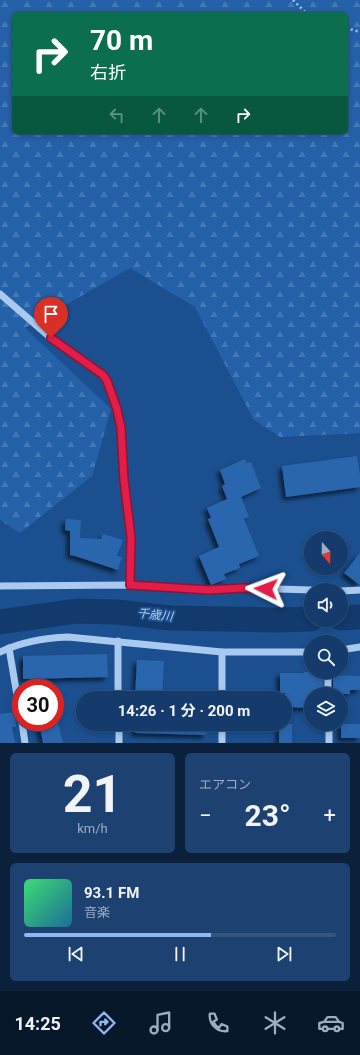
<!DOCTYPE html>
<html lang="ja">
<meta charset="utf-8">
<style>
:root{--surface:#143b6b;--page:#1d4271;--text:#f1f3f6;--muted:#9dadc1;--line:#33557e;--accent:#90b9f0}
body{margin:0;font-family:Roboto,"Noto Sans JP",sans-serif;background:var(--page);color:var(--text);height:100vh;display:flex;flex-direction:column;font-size:15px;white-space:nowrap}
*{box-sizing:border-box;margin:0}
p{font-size:13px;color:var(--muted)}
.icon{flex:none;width:22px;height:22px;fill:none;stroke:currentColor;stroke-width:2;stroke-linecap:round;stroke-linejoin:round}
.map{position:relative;height:743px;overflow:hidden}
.side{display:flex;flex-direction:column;gap:10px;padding:10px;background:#0b203b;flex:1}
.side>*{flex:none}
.hud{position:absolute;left:12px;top:12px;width:336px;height:122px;border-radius:6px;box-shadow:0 2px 6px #0003,0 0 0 1px var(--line);background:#0b6e4f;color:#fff;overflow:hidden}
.needle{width:26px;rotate:160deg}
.tools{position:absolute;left:304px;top:531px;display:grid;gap:8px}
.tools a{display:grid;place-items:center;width:44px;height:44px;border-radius:50%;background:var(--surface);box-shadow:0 2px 6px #0003,0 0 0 1px var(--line);font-size:20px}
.speed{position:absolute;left:12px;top:679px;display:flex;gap:8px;font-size:20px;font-weight:700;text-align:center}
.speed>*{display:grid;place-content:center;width:52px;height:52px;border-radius:50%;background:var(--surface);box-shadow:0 2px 6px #0003,0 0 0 1px var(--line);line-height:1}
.speed .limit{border:6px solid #d22;background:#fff;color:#111}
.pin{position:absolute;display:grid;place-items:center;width:34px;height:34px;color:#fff;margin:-41px -17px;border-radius:50% 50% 50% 0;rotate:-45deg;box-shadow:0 0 4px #0007}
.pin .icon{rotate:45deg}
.me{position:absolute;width:44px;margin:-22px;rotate:273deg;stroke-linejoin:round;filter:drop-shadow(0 0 3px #0008)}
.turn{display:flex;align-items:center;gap:14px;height:84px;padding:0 12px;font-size:18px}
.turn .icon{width:52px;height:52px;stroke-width:2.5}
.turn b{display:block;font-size:28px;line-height:34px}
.lanes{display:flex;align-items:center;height:38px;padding:0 12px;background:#0003;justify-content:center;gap:20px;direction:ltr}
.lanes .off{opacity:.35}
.big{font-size:30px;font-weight:700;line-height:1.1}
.side .card{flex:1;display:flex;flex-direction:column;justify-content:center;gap:6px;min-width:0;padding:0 14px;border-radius:6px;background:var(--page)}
.side .dial{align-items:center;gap:0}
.dial b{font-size:52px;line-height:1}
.song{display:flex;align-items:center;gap:12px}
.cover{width:48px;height:48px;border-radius:6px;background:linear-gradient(135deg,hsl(140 70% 55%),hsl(200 70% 35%))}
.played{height:4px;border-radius:2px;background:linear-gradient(90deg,var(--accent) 60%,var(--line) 60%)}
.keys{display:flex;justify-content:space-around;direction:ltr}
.heat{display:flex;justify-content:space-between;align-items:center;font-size:22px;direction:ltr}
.side .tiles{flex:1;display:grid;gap:10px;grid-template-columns:1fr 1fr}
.card:last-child{grid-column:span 2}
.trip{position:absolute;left:76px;top:691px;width:216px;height:40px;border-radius:20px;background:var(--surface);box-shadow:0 2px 6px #0003,0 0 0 1px var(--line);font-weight:700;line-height:40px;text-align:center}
.dock{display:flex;height:64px;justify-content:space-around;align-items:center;background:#08182b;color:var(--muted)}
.dock .icon{width:28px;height:28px}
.dock .on{color:var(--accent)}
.dock b{font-size:18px;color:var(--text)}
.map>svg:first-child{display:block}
</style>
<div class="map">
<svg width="360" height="743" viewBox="0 0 360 743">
<defs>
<pattern id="forest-firs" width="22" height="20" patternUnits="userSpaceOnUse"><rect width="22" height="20" fill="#2461a8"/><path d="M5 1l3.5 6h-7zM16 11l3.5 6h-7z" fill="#4579b5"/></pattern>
<filter id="shadow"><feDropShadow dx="-3.5" dy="3.5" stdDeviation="2" flood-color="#0009"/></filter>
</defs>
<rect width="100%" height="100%" fill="#1b4f8f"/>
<path fill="url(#forest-firs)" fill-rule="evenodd" d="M 0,0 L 360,0 L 360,433 L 280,437 L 254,420 L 195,307 L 130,268 L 25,328 L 111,409 L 92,476 L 20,533 L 0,520 ZM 14,14 L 346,14 L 346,132 L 14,132 Z"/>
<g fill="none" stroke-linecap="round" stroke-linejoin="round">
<g stroke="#123a6d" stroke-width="25">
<polyline points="341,618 360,617"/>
<polyline points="0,622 77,611 117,612 170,618 277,620 311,619"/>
</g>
</g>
<g fill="#2a66ad" filter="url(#shadow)">
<polygon points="357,456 360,475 360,487 286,497 282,466"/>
<polygon points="245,459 247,463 251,462 261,488 241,497 249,517 244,519 259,556 239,564 240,568 224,574 226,579 211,585 199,556 219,547 208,519 211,518 207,508 227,499 222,486 225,484 220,470"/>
<polygon points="66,519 81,520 80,538 101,539 103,534 123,540 117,556 122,557 118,570 75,556 70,555 70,531 65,530"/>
<polygon points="360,553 360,585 344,573"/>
<polygon points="107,654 108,677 23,679 23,656"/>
<polygon points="137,660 164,661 162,698 135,698"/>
<polygon points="304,672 320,672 320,675 323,675 323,694 311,694 311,708 285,707 285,693 280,693 280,673 304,673"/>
<polygon points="333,675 360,676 360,690 350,690 350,694 333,694"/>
<polygon points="14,712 16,727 12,727 15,743 0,743 0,714"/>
<polygon points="39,722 58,722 63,743 43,743"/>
<polygon points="135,724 207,724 206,735 135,733"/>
<rect x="279" y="724" width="13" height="19"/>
<rect x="341" y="724" width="19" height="14"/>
</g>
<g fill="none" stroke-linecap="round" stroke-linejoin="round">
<g stroke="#a9c9ee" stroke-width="2.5" stroke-dasharray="2 3" stroke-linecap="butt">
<polyline points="293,0 307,14"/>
<polyline points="346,28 360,32"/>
</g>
<g stroke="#a9c9ee" stroke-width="7">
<polyline points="0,294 51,338 103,375 107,381 117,409 121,428 124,480 131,537 130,585"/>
<polyline points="0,586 130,585 209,590 243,588 311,590"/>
<polyline points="341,591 360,590"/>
<polyline points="118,641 118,698"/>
<polyline points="9,648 21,719"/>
<polyline points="341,650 360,647"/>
<path d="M 0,652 C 21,642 45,638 68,637 L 222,652 L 311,652"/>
<polyline points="222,652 222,698"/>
<polyline points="328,672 328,694"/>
<polyline points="22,722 25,743"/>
<polyline points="119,724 119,743"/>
<polyline points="222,743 222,724"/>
<polyline points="329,743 329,724"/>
</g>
</g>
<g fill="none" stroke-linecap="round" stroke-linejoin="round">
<defs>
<polyline id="route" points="51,338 103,375 107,381 117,409 121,428 124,480 131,537 130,585 209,590 243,588 266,589"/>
</defs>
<use href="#route" stroke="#92132f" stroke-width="10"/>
<use href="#route" stroke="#e11d48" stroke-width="7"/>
</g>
<g text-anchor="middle" stroke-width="4" stroke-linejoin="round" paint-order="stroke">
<g font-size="12" font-style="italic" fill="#b5d3f5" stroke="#1b4f8f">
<text transform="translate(155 615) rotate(6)" y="4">千歳川</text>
</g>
</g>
</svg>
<div class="tools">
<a><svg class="needle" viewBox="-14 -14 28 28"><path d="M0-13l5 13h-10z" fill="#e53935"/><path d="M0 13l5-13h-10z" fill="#9dadc1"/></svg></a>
<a><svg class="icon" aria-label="sound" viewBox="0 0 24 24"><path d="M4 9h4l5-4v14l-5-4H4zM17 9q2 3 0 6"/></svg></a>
<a><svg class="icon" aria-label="search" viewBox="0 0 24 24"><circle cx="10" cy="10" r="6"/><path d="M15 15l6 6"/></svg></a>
<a><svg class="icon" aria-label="layers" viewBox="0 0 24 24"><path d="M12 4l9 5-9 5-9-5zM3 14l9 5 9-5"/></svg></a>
</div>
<div class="speed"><div class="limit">30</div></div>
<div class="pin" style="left:51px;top:338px;background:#d93025"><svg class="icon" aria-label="arrive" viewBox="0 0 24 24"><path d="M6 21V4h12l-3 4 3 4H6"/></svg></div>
<svg class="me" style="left:266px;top:589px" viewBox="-20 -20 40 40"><path d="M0-17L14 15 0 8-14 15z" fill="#e11d48" stroke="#fff" stroke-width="4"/></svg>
<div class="trip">14:26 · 1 分 · 200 m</div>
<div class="hud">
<div class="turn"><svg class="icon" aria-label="right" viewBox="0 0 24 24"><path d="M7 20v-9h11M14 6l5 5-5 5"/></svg><div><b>70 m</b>右折</div></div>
<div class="lanes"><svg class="icon off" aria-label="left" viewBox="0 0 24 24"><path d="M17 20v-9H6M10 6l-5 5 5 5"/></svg><svg class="icon off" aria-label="ahead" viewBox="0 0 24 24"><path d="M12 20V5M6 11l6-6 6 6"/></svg><svg class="icon off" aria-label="ahead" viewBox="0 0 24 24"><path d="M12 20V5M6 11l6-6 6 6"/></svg><svg class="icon" aria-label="right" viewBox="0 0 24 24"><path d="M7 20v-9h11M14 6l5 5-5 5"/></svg></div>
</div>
</div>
<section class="side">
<div class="tiles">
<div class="card dial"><b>21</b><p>km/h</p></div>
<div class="card"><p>エアコン</p>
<div class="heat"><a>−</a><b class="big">23°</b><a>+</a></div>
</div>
<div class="card">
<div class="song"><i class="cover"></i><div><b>93.1 FM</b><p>音楽</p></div></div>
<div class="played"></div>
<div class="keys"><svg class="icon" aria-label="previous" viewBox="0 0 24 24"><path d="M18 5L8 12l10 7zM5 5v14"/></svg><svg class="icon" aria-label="pause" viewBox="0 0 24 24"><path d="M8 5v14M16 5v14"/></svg><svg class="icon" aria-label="next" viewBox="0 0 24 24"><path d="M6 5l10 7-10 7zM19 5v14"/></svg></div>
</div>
</div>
</section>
<nav class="dock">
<b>14:25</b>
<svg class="icon on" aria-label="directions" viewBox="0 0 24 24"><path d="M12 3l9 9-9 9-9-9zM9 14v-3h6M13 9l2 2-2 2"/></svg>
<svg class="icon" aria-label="music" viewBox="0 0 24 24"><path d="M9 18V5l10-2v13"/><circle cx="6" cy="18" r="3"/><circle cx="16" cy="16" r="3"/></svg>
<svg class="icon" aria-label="phone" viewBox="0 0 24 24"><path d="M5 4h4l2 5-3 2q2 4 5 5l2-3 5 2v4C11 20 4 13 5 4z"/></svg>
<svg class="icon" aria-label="climate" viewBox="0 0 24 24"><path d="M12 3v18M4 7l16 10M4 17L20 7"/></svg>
<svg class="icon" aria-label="car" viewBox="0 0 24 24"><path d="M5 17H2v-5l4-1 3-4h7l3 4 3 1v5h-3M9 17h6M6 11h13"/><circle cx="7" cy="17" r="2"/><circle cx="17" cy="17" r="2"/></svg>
</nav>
